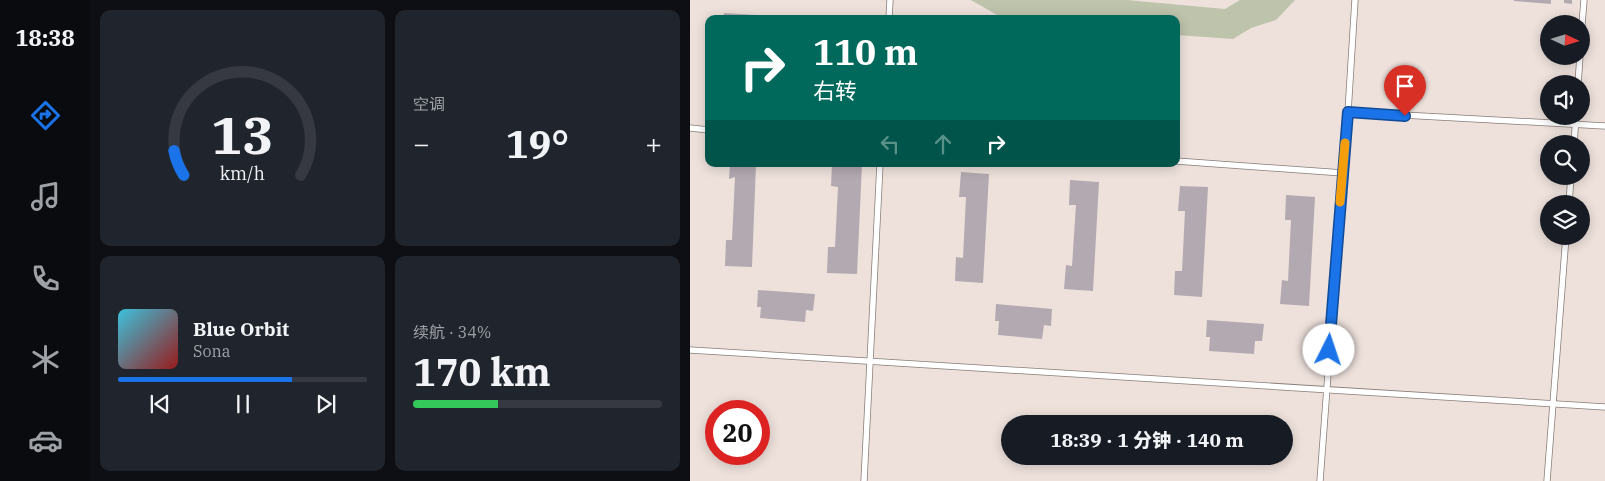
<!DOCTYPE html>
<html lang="zh">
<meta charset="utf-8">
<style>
:root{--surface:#171b24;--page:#20242c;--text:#f1f3f6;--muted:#9ea1a6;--line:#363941;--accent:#1a73e8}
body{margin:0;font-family:"IBM Plex Serif","Noto Sans SC",serif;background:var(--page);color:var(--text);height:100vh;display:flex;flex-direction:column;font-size:19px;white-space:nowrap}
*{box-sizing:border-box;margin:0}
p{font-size:16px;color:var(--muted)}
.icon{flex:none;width:28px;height:28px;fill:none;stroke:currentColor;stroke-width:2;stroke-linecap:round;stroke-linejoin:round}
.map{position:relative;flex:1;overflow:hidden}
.details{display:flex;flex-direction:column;gap:10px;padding:10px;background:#0d0f14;width:600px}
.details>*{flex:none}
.guide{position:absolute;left:15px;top:15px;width:475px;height:152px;border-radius:10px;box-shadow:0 2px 12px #0003;background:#00695c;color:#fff;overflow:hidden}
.needle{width:32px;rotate:94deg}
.buttons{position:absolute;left:850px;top:15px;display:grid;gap:10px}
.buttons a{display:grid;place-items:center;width:50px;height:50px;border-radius:50%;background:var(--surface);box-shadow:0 2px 12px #0003;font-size:25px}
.speed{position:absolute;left:15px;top:400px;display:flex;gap:10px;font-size:25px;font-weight:700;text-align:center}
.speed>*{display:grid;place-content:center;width:65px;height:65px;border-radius:50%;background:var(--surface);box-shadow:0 2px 12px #0003;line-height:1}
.speed .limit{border:8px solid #d22;background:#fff;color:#111}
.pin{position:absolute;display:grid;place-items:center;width:42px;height:42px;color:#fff;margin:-51px -21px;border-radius:50% 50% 50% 0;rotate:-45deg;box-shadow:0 0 5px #0007}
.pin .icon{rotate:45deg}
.me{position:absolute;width:55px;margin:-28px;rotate:4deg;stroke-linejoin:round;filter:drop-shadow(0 0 4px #0008)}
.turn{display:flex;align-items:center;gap:18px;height:105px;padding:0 25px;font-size:22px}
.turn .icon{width:65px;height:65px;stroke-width:2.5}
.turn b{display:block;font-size:35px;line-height:42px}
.lanes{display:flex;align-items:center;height:48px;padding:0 25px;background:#0003;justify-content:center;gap:25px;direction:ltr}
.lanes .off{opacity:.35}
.big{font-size:38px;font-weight:800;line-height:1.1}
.details .widget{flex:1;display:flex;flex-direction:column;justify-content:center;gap:8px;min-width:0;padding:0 18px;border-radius:10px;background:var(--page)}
.details .dial{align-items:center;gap:0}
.dial svg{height:130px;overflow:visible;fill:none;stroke:var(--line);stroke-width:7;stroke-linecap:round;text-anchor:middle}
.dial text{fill:var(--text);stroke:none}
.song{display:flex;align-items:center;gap:15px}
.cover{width:60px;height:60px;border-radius:8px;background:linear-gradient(135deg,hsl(190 70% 55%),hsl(0 70% 35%))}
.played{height:5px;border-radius:2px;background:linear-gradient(90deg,var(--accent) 70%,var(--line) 70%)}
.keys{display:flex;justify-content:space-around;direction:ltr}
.heat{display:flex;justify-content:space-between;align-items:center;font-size:28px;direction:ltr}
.charge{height:8px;border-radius:4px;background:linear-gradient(90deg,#34c759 34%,var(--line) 0)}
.details .tiles{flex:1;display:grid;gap:10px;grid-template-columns:repeat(2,1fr)}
.trip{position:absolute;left:311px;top:415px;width:292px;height:50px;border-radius:25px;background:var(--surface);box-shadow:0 2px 12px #0003;font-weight:800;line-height:50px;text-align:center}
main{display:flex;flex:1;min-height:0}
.tab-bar{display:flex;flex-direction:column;width:90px;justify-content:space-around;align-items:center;background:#090b0e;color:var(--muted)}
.tab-bar .icon{width:35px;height:35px}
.tab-bar .selected{color:var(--accent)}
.tab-bar b{font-size:22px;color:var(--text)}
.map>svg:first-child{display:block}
</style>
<main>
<nav class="tab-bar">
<b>18:38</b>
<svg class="icon selected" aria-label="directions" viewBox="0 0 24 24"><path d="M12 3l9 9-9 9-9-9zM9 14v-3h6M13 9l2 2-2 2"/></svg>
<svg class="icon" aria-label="music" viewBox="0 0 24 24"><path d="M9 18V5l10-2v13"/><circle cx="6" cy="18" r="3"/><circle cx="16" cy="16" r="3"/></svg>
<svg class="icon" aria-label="phone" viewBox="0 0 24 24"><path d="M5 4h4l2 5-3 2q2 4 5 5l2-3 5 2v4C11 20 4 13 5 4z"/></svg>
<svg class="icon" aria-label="climate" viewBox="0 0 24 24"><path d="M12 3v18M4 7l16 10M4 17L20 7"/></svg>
<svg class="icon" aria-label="car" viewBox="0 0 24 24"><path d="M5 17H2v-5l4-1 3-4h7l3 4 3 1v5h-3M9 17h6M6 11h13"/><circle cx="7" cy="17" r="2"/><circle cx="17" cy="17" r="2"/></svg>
</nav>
<section class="details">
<div class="tiles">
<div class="widget dial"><svg viewBox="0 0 100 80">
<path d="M14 69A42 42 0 1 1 86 69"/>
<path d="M14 69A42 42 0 0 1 8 54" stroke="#1a73e8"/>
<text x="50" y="56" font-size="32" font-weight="700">13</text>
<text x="50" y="72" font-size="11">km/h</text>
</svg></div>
<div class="widget"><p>空调</p>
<div class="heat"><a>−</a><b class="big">19°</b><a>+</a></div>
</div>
<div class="widget">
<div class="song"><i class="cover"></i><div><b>Blue Orbit</b><p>Sona</p></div></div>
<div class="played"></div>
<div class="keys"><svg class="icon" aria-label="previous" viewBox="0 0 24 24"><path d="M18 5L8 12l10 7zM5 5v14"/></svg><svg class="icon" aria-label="pause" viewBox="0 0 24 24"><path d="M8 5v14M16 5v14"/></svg><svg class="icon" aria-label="next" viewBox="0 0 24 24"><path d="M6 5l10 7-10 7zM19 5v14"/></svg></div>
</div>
<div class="widget"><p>续航 · 34%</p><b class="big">170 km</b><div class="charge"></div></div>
</div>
</section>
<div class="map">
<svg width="915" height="481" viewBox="0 0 915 481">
<rect width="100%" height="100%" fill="#eee1dc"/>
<polygon fill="#bec3ac" points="281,0 437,0 535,9 550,0 605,0 586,20 561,28 543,39 486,35 486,19 314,19"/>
<g fill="#b3a9b0">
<polygon points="824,0 861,0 861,4 824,1"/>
<polygon points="874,0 882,0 882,4 874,3"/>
<polygon points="34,13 101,17 101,19 33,19"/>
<polygon points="40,164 66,164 62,267 35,266 36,240 42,240 45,177 39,179"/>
<polygon points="142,164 172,164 167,274 137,273 138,247 145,247 148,187 141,186"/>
<polygon points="271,172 299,174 293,283 265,281 266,257 273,258 276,197 269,197"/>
<polygon points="380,180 409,182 403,291 374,289 376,265 382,266 386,205 379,205"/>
<polygon points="490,186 518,187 512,297 484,295 485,271 492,271 495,211 488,211"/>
<polygon points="596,195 625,197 619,306 590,304 592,280 598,281 601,220 595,220"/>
<polygon points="68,290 125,294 123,311 116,310 115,322 70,318 71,307 67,307"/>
<polygon points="306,304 362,309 361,326 354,325 352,339 308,335 309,321 305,321"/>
<polygon points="517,320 574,324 572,341 565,341 564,354 519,351 520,337 516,337"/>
</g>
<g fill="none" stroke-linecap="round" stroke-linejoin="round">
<defs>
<g id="lane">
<polyline points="665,0 658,112 915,126"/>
<polyline points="199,19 200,0"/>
<polyline points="891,36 894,0"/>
<polyline points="888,84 890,56"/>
<polyline points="0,128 19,130"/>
<polyline points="884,144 886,116"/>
<polyline points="486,161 653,173 658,112"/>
<polyline points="879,204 881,176"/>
<polyline points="0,350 915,407"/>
<polyline points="174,481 190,164"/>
<polyline points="630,481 653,173"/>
<polyline points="857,481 876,236"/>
</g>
</defs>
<use href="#lane" stroke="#877c77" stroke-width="7"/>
<use href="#lane" stroke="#fff" stroke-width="5.5"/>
</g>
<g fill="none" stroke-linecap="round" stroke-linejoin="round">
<defs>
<polyline id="route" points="639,350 658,112 715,116"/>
</defs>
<use href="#route" stroke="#114b97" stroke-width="12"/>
<use href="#route" stroke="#1a73e8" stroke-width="9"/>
<polyline stroke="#f59e0b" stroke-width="9" points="650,202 655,143"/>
</g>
</svg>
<div class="buttons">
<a><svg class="needle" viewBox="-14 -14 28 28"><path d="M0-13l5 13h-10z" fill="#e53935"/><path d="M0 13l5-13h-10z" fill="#9ea1a6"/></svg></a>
<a><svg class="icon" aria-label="sound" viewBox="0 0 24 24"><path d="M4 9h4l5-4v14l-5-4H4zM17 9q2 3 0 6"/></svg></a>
<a><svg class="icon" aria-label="search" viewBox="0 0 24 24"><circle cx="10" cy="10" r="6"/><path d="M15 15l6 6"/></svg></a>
<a><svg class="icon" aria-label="layers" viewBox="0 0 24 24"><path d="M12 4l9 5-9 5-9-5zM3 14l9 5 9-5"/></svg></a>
</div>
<div class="speed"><div class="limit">20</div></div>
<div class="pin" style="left:715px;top:116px;background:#d93025"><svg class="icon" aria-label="arrive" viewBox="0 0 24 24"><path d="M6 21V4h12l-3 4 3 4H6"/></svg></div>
<svg class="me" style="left:639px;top:350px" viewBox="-20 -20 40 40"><circle r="19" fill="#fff"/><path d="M0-13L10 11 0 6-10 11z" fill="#1a73e8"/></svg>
<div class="trip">18:39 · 1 分钟 · 140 m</div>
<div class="guide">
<div class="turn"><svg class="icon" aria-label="right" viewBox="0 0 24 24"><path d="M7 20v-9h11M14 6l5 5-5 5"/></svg><div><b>110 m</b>右转</div></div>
<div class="lanes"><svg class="icon off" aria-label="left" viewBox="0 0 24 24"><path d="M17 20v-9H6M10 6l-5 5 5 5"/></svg><svg class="icon off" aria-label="ahead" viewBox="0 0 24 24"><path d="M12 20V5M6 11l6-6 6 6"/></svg><svg class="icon" aria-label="right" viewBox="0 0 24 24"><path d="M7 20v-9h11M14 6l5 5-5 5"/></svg></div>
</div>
</div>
</main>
